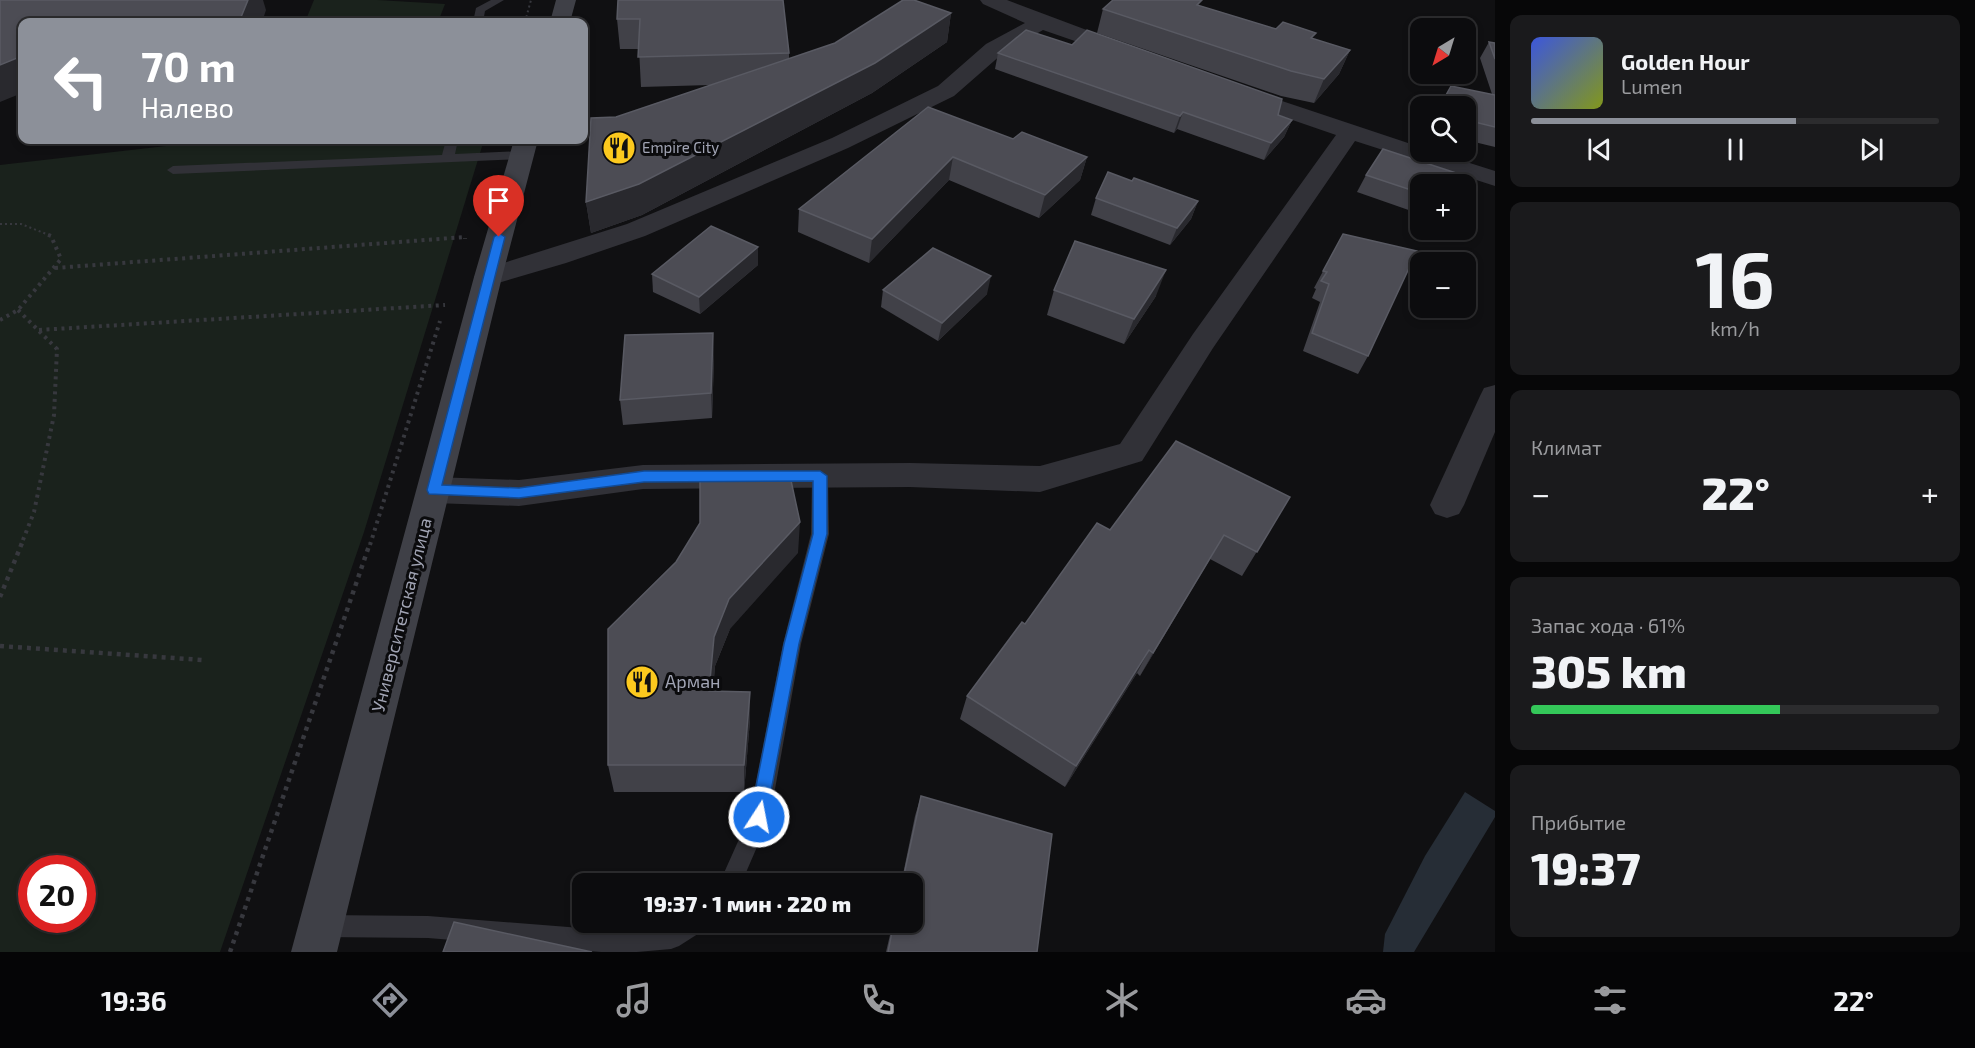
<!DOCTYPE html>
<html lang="ru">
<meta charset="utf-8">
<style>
:root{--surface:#0c0c0e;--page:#1a1a1c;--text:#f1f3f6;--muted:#9a9b9e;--line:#2c2c2e;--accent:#8c9099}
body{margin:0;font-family:"Exo 2",sans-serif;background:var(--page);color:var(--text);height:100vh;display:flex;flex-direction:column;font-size:22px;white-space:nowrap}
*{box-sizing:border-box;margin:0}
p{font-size:20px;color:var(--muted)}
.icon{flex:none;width:33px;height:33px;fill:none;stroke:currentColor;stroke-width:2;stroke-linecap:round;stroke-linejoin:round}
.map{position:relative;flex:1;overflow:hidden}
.drawer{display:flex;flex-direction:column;gap:15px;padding:15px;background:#070708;width:480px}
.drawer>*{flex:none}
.banner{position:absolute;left:18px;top:18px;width:570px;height:126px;border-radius:12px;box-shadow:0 3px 9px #0003,0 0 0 2px var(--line);background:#8c9099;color:#fff;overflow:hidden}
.needle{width:39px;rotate:218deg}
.controls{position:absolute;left:1410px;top:18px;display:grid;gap:12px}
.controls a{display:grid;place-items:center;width:66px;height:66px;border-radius:12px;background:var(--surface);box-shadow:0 3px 9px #0003,0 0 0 2px var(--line);font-size:30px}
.speed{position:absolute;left:18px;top:855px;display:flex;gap:12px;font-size:30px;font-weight:700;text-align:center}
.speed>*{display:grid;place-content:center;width:78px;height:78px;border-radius:50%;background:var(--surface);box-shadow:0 3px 9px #0003,0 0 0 2px var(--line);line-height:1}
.speed .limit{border:9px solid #d22;background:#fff;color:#111}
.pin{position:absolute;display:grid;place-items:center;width:51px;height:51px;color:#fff;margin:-62px -26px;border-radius:50% 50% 50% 0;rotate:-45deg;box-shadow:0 0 6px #0007}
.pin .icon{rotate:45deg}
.me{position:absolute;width:66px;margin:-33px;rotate:11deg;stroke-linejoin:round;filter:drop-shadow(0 0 4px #0008)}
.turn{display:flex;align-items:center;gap:21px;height:126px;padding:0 24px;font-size:27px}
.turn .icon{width:78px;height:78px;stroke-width:2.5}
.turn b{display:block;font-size:42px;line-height:51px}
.big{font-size:45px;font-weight:800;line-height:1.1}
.drawer .widget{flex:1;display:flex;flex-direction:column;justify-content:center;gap:9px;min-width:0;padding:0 21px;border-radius:12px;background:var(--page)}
.drawer .dial{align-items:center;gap:0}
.dial b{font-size:78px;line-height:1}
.song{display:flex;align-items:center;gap:18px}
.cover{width:72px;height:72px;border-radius:9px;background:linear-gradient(135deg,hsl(230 70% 55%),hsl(70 70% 35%))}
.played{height:6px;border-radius:3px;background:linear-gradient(90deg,var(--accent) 65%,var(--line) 65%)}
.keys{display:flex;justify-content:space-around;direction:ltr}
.heat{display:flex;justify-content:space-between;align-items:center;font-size:33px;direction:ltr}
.charge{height:9px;border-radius:4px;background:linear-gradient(90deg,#34c759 61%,var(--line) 0)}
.trip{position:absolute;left:572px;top:873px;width:351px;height:60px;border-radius:12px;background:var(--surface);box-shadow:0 3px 9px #0003,0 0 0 2px var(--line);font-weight:800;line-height:60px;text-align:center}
.dock{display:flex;height:96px;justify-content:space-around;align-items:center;background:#050506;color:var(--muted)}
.dock .icon{width:42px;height:42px}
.dock .active{color:var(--accent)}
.dock b{font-size:27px;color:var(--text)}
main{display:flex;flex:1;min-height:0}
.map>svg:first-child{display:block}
</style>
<main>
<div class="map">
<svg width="1495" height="952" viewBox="0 0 1495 952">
<rect width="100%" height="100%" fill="#101012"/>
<g fill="#1a221c" fill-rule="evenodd">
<polygon points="314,0 377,0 445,4 438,22 305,22"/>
<path d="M 177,140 L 484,140 L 364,532 L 220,952 L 0,952 L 0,165 L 166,146 ZM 32,868 L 82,868 L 82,920 L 32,920 Z"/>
</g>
<polygon fill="#262d36" points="1465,792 1495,811 1495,817 1414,952 1383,952 1385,934 1425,856"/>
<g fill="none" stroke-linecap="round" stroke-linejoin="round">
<g stroke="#37383e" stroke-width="2" stroke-dasharray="2 3" stroke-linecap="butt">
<polyline points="525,22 531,0"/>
<polyline points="0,224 21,224 49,235"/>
</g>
<g stroke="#37383e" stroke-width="4" stroke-dasharray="3 4.5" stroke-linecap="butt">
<polyline points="55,268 465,237 465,239"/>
<polyline points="18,310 57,349 54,415 34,512 21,545"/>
<polyline points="0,320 18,310 61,259 51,236 46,234"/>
<polyline points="39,330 445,305"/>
<polyline points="370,545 440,321"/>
</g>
<g stroke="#37383e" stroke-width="4.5" stroke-dasharray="4 5" stroke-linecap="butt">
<polyline points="0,597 22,543"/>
<polyline points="0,646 202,660"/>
<polyline points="230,952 370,543"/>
</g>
<g fill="#313137" fill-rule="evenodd">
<polygon points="491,0 504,0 485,11 483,22 473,22 476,8"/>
<polygon points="446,140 458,140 455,154 522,151 528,155 522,159 173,174 167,170 173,166 442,155"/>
<polygon points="820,470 826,472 828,476 829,534 801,644 770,817 741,884 719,884 749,817 783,644 811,534 812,476 814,472"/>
<polygon points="322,915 428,916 619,931 668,927 675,922 707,922 704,930 679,946 671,949 637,952 601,952 428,938 322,937 314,934 311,926 314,918"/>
</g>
<g fill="#313137" fill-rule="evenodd">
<polygon points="980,0 1007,0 1132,47 1135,52 1132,57 1124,58 1043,30 1002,54 954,96 848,148 645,236 566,263 488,286 478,283 474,277 478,271 627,224 832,138 938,86 986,44 1025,23 983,4"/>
<polygon points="1237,86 1420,147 1420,152 1435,152 1495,171 1495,186 1355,141 1213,348 1142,461 1040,492 910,487 643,489 519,506 434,503 422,499 417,490 422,481 434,477 519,480 643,465 910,463 1040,466 1120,444 1193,334 1336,135 1229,98 1226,93 1229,88"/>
<polygon points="1495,385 1495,432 1464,505 1459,514 1447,518 1435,514 1430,505 1480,396 1484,388"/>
</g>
<g fill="#3f4047" fill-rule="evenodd">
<polygon points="556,0 576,0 570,22 550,22"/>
<polygon points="514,140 538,140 502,277 337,952 291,952 474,277"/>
</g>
</g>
<g fill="#414148">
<polygon points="618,0 789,53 789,59 951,13 947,42 872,93 642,215 591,233 586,202 616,117 710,85 641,87 639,49 620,49 617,19"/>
<polygon points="1201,6 1276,29 1314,39 1350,50 1339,74 1314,103 1281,96 1097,33 1103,9"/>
<polygon points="1489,42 1495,43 1495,147 1466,140 1466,106 1492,94 1480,58"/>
<polygon points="998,53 1278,115 1292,120 1284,137 1264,160 1177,129 1174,133 995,69"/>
<polygon points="928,107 1013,139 1087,157 1080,180 1039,218 949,180 869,263 798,232 799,209"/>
<polygon points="1366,175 1420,184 1420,214 1357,192"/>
<polygon points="1132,181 1198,201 1191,219 1170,245 1091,215 1096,198"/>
<polygon points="1343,234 1368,356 1358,374 1303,351 1320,302 1312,298 1316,289 1314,288"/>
<polygon points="758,265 700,314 653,292 652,274"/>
<polygon points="883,290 987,294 938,341 881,307"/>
<polygon points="1054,290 1156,296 1124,344 1047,315"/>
<polygon points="714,358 712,418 623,425 620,400"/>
<polygon points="1290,497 1242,576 1210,559 1140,676 1137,673 1065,787 960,719 967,696 1025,624 1110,530"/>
<polygon points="798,553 730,629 715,666 713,691 750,692 750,720 744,792 614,792 608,765"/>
<polygon points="921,796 1037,952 886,952 893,922 912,922 912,884 901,884 915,816"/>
</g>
<g fill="#29292e">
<polygon points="248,0 263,0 266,10 262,22 239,22"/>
<polygon points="951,13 947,42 872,93 642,215 591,233 586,202"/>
<polygon points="1350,50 1339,74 1314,103 1324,79"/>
<polygon points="22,56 22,93 0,102 0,65"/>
<polygon points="1183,112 1177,129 1174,133 1180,116"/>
<polygon points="1292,120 1284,137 1264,160 1271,143"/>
<polygon points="953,157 949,180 869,263 872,239"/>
<polygon points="1087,157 1080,180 1039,218 1045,195"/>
<polygon points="1198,201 1191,219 1170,245 1177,228"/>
<polygon points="758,247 758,265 700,314 699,297"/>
<polygon points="1166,270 1156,296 1124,344 1134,319"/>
<polygon points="991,276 987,294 938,341 942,323"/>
<polygon points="713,333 714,358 712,418 711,393"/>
<polygon points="800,522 798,553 730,629 715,666 710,719 709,691 714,637 729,599"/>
<polygon points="1224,535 1210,559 1140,676 1153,653"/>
<polygon points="1149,650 1137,673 1065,787 1076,766"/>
<polygon points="750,692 750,720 744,792 744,765"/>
</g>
<g fill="#4c4c54" stroke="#595a63" stroke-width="1.5">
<polygon points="0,0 248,0 239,22 22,22 22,56 0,65"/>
<polygon points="618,0 783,0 789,53 638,57 640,19 617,19"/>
<polygon points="903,0 914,0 951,13 875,63 639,184 586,202 591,118 616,117 835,43"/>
<polygon points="1113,0 1202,0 1197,5 1276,29 1283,22 1316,33 1311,38 1350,50 1324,79 1291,71 1103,9"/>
<polygon points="1026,30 1072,45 1087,30 1282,99 1278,115 1292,120 1271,143 1183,112 1180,116 998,53"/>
<polygon points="1489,42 1495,43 1495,59"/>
<polygon points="1451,86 1495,95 1495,127 1466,120 1466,106 1440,106"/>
<polygon points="928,107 1013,139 1022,132 1087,157 1045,195 953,157 872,239 799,209"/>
<polygon points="1383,149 1456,173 1450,184 1420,184 1420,193 1366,175"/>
<polygon points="1108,172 1132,181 1134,178 1198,201 1177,228 1096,198"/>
<polygon points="711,226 758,247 699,297 652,274"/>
<polygon points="1343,234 1417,251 1368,356 1312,333 1329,284 1321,281 1327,272 1323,271"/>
<polygon points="1075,241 1166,270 1134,319 1054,290"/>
<polygon points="933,248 991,276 942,323 883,290"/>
<polygon points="713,333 711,393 620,400 625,335"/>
<polygon points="1176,441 1290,497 1257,552 1224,535 1153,653 1149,650 1076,766 967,696 1022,622 1025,624 1097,523 1110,530"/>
<polygon points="790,476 800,522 729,599 714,637 709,691 750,692 744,765 608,765 608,629 676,562 700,523 700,478"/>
<polygon points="921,796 1052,834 1037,952 888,952 894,922 912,922 912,884 902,884"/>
<polygon points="454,922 592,952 443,952"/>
</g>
<polygon fill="#1a73e8" stroke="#114b97" stroke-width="1.5" points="499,233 505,237 442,485 519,488 644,471 820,471 827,476 827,534 799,644 765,823 759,826 753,823 750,817 784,644 813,534 813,481 644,482 519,498 429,494 427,490 494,237"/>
<defs>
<symbol id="restaurant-disc" viewBox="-11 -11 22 22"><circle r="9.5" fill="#fcc91e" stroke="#0b0b0d"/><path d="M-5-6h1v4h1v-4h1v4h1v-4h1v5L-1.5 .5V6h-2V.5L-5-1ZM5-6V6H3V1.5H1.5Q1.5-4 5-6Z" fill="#111"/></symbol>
</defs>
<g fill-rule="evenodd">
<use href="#restaurant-disc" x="600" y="129" width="38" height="38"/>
<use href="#restaurant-disc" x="623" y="663" width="38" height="38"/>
</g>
<g text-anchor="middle" stroke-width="6" stroke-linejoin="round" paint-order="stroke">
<g font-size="15" fill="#a1a4b4" stroke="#0b0b0d" text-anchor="start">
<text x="642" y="153">Empire City</text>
</g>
<g font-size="18" fill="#a1a4b4" stroke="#0b0b0d">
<text transform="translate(402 615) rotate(-76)" y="6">Университетская улица</text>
</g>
<g font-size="18" fill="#a1a4b4" stroke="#0b0b0d" text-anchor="start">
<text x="665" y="688">Арман</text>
</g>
</g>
</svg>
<div class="controls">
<a><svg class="needle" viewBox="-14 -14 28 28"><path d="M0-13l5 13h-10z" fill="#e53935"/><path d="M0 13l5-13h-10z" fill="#9a9b9e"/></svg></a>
<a><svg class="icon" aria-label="search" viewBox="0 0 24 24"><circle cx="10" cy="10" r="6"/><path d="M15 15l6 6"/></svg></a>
<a>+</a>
<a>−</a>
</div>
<div class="speed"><div class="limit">20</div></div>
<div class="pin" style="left:499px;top:237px;background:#d93025"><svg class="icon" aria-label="arrive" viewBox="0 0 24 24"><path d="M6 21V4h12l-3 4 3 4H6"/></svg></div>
<svg class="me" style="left:759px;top:817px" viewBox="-20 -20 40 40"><circle r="17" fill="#1a73e8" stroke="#fff" stroke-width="3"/><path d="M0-11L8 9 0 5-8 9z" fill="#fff"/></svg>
<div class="trip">19:37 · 1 мин · 220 m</div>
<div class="banner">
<div class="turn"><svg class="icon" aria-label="left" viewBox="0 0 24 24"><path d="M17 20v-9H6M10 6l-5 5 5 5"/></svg><div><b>70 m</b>Налево</div></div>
</div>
</div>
<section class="drawer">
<div class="widget">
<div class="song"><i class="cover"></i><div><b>Golden Hour</b><p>Lumen</p></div></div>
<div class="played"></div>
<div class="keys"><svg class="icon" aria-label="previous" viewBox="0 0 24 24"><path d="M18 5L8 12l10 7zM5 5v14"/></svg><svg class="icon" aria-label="pause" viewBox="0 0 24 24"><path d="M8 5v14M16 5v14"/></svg><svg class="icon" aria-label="next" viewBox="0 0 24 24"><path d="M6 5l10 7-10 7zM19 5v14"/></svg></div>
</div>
<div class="widget dial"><b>16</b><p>km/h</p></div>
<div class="widget"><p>Климат</p>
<div class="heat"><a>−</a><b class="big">22°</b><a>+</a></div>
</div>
<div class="widget"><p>Запас хода · 61%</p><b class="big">305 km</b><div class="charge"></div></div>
<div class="widget"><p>Прибытие</p><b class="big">19:37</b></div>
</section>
</main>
<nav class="dock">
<b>19:36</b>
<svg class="icon active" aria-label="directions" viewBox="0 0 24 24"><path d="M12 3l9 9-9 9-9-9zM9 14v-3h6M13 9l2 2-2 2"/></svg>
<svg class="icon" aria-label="music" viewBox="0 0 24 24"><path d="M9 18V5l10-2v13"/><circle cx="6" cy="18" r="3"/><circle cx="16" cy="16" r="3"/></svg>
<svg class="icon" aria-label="phone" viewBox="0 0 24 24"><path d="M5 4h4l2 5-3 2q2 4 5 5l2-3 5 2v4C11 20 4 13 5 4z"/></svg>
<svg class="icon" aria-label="climate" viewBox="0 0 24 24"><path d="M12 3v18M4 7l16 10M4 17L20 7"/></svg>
<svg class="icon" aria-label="car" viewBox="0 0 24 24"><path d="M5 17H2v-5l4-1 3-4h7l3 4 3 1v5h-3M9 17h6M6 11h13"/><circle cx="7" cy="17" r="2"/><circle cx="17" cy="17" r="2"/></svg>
<svg class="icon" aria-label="filters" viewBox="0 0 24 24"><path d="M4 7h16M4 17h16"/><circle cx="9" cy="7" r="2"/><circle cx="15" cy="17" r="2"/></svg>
<b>22°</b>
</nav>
